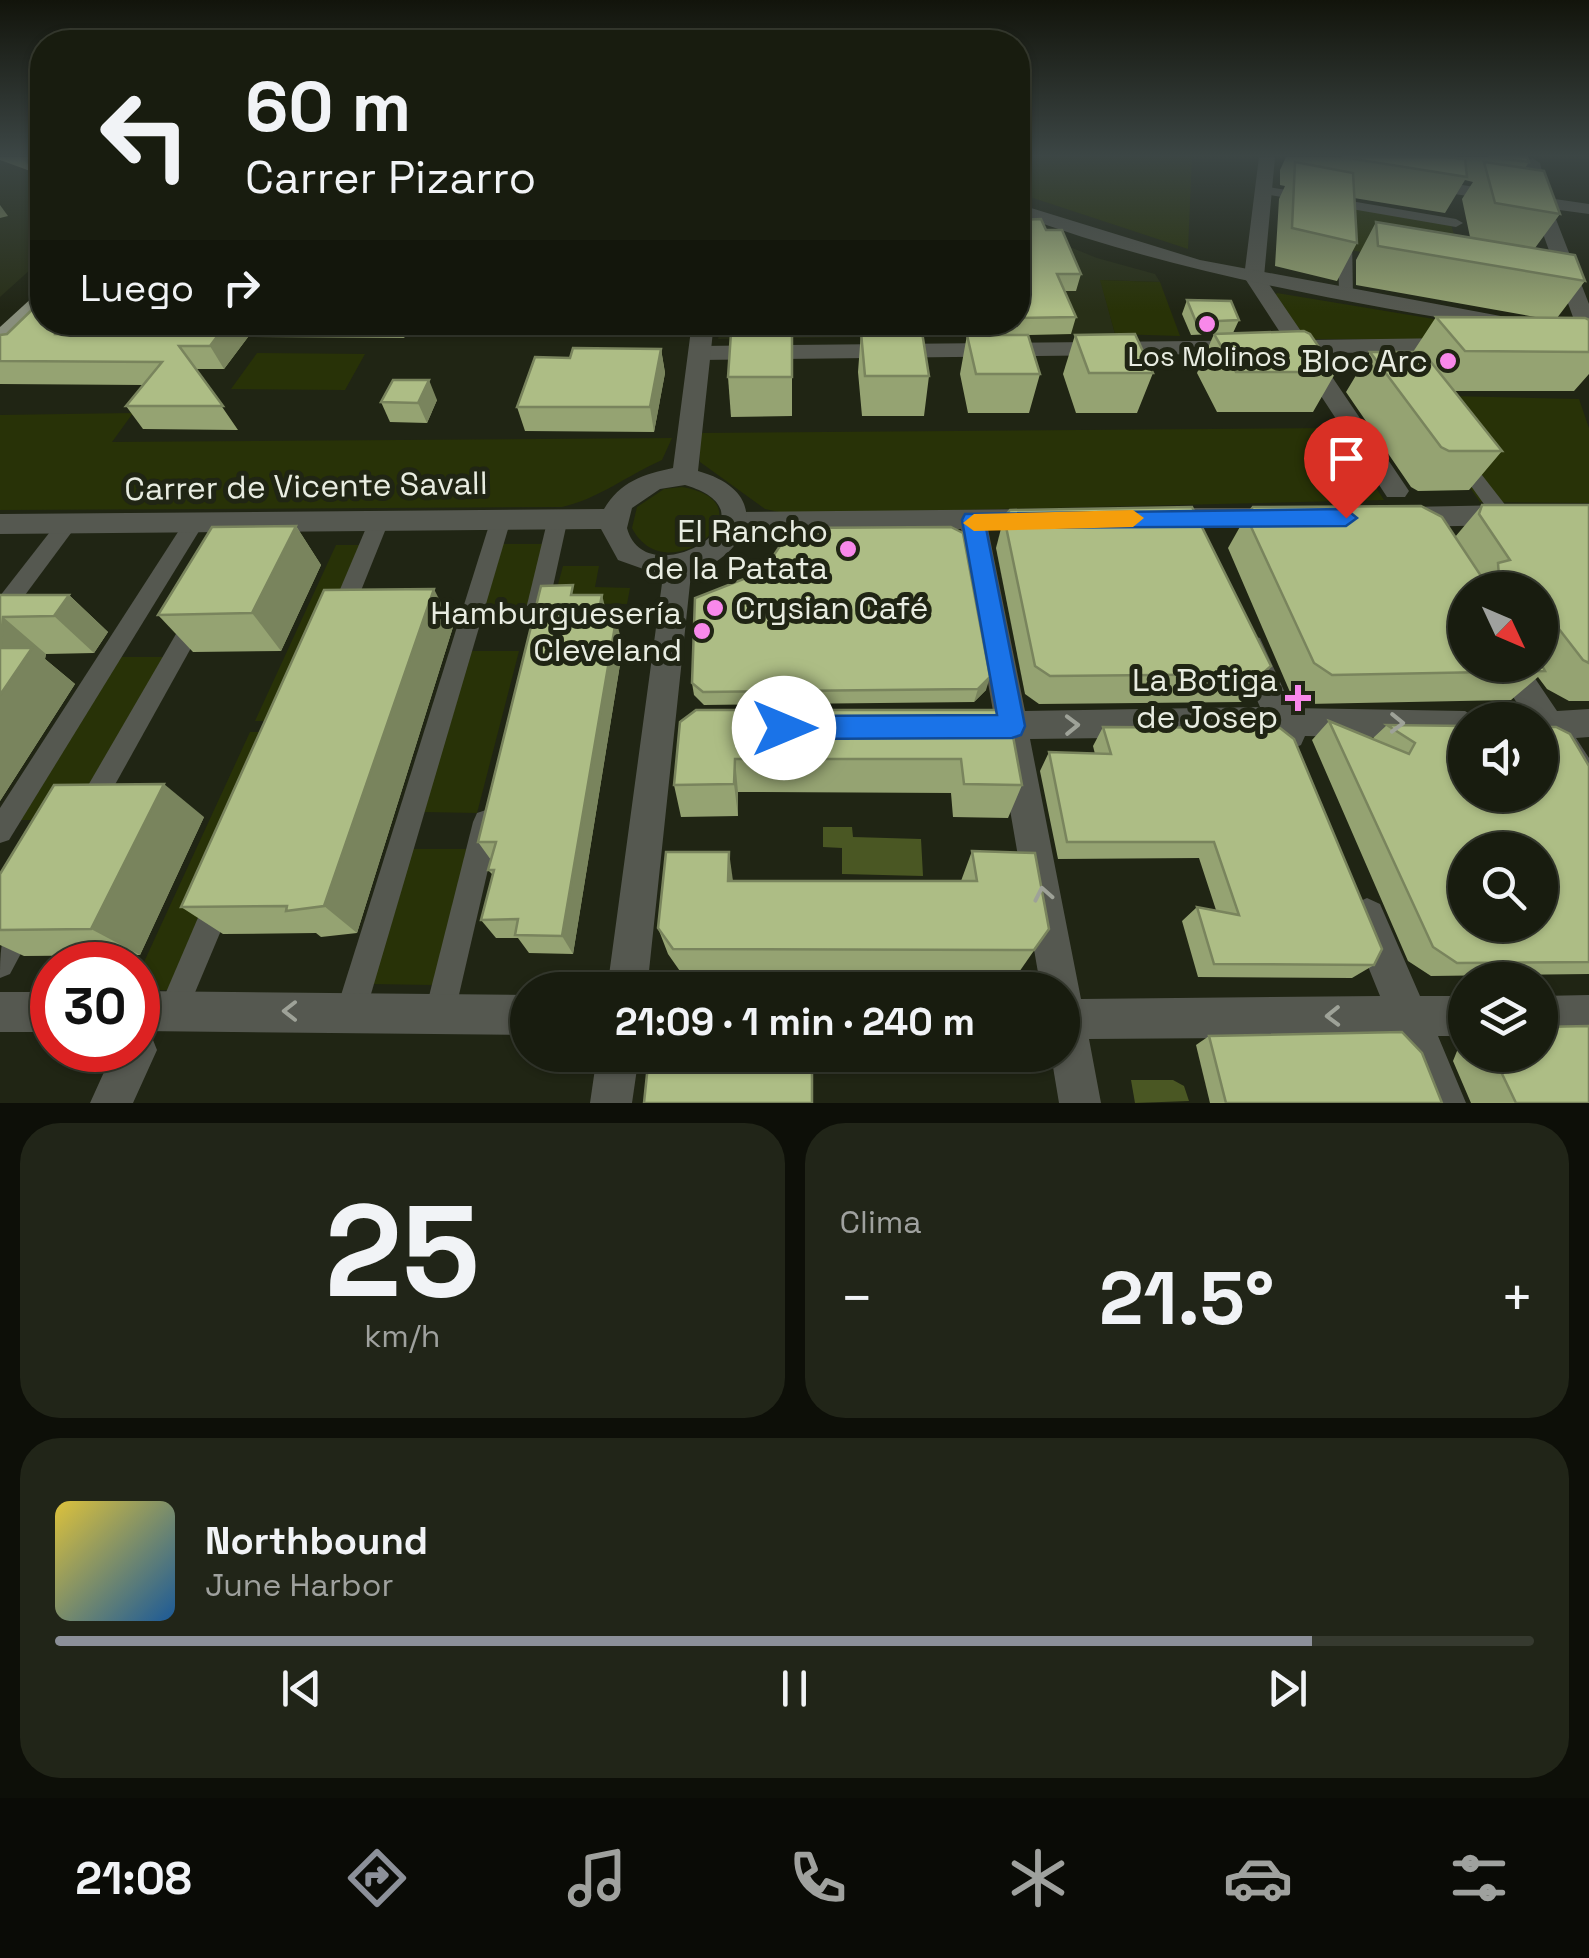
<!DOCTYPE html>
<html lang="es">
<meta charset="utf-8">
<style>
:root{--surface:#181c0f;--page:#212518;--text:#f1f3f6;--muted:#9fa19e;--line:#363a2f;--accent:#8c9099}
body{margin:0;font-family:"Space Grotesk",sans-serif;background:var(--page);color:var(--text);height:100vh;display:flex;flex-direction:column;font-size:38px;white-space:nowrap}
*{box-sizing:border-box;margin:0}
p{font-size:32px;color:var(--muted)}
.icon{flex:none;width:55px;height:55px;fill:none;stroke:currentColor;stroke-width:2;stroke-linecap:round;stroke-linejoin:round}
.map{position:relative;height:1103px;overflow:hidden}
.panel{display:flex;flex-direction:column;gap:20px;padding:20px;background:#0d0f08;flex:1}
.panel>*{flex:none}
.guide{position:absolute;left:30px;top:30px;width:1000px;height:305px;border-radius:40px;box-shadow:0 2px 8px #0004,0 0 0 2px var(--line);background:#181c0f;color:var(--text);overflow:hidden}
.needle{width:65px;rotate:134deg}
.buttons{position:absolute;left:1448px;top:572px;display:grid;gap:20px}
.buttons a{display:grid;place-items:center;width:110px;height:110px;border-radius:50%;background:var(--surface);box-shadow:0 2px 8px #0004,0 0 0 2px var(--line);font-size:50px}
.speed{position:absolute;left:30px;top:942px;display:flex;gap:20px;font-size:50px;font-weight:700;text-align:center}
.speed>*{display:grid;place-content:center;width:130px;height:130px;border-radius:50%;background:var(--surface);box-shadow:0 2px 8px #0004,0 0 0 2px var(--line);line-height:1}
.speed .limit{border:15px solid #d22;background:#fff;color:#111}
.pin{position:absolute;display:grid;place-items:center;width:85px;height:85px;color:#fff;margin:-102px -42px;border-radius:50% 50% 50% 0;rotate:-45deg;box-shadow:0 0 10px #0007}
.pin .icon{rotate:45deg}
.me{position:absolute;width:110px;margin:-55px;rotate:90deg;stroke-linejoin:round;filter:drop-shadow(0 0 8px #0008)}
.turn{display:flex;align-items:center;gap:35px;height:210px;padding:0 50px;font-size:45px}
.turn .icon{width:130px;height:130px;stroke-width:2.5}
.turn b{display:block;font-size:70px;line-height:85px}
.then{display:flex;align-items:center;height:95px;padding:0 50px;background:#0003;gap:20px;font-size:38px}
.big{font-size:75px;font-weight:700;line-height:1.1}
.panel .tile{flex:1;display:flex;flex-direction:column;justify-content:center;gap:15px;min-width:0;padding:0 35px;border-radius:40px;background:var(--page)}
.panel .dial{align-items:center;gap:0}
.dial b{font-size:130px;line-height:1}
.song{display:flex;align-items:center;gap:30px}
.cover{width:120px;height:120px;border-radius:15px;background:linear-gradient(135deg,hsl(50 70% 55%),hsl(210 70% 35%))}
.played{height:10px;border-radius:5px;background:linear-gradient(90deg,var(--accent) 85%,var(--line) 85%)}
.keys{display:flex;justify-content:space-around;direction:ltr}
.heat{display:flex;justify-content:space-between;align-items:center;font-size:55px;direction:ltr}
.panel .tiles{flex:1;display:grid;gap:20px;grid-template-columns:1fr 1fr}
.tile:last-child{grid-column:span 2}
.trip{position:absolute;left:510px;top:972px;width:570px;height:100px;border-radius:50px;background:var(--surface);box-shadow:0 2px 8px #0004,0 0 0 2px var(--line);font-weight:700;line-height:100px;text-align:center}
.menu{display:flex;height:160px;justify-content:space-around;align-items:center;background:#0a0b06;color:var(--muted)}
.menu .icon{width:70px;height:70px}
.menu .current{color:var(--accent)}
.menu b{font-size:45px;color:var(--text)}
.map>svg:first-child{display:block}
</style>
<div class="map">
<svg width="1589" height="1103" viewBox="0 0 1589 1103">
<rect width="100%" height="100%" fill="#202514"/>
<g fill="#282f17">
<polygon points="0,157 42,157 42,259 0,297"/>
<polygon points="1018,226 1097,258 1155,274 1160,282 1101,280 1115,334 718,339 721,323 1018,322"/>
</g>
<g fill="#283207">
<polygon points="1018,157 1192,157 1188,249 1018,193"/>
<polygon points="1348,206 1451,224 1457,246 1543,284 1350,250"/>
<polygon points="1100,280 1160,282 1180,336 1115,334"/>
<polygon points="1277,293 1446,321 1454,339 1307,339 1274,296"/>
<polygon points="731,323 839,323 840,333 729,333"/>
<polygon points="257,353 365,354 345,390 231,389"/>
<polygon points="1405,395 1579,399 1589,428 1589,503 1480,502"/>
<path d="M 133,413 L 112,442 L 672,438 L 662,460 C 628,475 598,499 562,507 L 0,510 L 0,415 Z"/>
<polygon points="1337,428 1384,500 788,514 765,509 700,462 700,433"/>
<path d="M 682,487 C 776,503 667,596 632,528 L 637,507 L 664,489 Z"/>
<polygon points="503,544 547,544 527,621 480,621"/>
<polygon points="336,545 365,545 288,721 255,721"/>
<polygon points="563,566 599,566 595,587 630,588 627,604 553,603"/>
<polygon points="472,651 519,651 477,813 423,812"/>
<polygon points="119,657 166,657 72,820 18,820"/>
<polygon points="250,732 284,732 173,990 138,990 138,975"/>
<polygon points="411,849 468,849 433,985 370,984"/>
</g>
<g fill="#4a5723">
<polygon points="823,827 852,827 853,837 921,839 923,876 842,874 842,848 823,847"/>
<polygon points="1131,1080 1173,1080 1184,1086 1189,1101 1135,1103"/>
</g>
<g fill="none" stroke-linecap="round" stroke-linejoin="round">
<g fill="#555850" fill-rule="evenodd">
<polygon points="1263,186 1456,219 1463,223 1456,227 1259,193 1257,190"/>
<polygon points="1345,234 1352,238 1353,296 1346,300 1339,296 1338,238"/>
<polygon points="1462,455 1468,457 1510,511 1513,516 1510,521 1496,521 1456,465 1453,461 1456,457"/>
<polygon points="558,511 568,518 548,609 544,615 530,615 526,609 548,518"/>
<polygon points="501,512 511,519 366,1011 361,1021 351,1026 341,1021 336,1011 491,519"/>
<polygon points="379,514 389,521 352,613 349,619 333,619 330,613 369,521"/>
<polygon points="194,516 201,518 204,523 201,528 9,840 0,843 0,808 187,518"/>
<polygon points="67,517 77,524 74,529 8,618 0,620 0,596 60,519"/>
<polygon points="195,612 203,615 206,621 97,817 88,821 79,817 75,809 79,801 187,615"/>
<polygon points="486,810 495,813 499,822 455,1012 450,1022 440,1027 430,1022 425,1012 473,822 477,813"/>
<polygon points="219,888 229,892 233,902 183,1021 173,1026 163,1021 158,1011 209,892"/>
<path d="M 22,911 L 32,915 L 36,925 L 10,974 L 0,978 C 0,954 0,922 22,911 Z"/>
</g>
<g fill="#555850" fill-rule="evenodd">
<polygon points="1259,157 1275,157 1264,277 1307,340 1453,338 1464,345 1453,352 1316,353 1405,485 1409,491 1405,497 1387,497 1293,353 699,360 688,353 699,346 1285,340 1244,277"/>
<polygon points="1532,158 1540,163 1548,198 1589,204 1589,214 1552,209 1589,304 1589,337 1578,331 1533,206 1422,189 1413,184 1422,179 1530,195 1524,163"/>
<polygon points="1509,505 1518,508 1522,515 1518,522 1509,525 1407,527 1398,524 1394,517 1398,510 1407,507"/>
<polygon points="1162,508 1279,508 1288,511 1292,518 1288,525 1279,528 1162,528 1153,525 1149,518 1153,511"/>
<polygon points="1039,509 1048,512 1052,519 1048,526 988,529 1025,711 1260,707 1234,647 1238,638 1249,635 1260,638 1292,708 1465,711 1479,720 1465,720 1465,739 1305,736 1301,745 1289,750 1277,745 1273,736 1030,739 1081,999 1380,996 1348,917 1354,904 1367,898 1380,904 1420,996 1465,996 1465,1036 1438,1036 1466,1103 1424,1103 1397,1037 1089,1039 1101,1103 1059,1103 1051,1055 1062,1055 1062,990 1041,990 998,740 965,736 960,726 965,716 993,711 961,529 736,532 727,529 723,522 727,515 736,512"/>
<path d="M 1494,665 L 1526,665 L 1557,711 L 1589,709 L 1589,737 L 1576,738 L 1589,758 L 1589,803 C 1565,794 1540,745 1540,720 L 1527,720 Z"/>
<polygon points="138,991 528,995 528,1035 140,1031 151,1035 157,1050 133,1103 90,1103 114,1050 138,1050"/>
<rect x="0" y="992" width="52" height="40"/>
<polygon points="1589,995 1589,1035 1540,1036 1540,996"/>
</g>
<g fill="#555850" fill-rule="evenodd">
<path d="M 1018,204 L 1200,260 L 1506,317 L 1517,323 L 1506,329 C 1340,301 1176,273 1018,215 Z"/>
<path d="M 692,322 L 714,322 L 698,471 C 773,492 753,552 691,574 L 647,990 L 607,990 L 663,576 L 618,560 L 601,529 L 0,534 L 0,514 L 604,509 C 620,482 643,474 673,468 ZM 685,485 C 787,515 645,598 627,528 L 632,508 L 660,489 Z"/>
<polygon points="597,1055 639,1055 632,1103 590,1103"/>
</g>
<polygon fill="#888e7c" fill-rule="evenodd" points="42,293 42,310 8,344 0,345 0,327 35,295"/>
</g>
<g fill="#95a372" fill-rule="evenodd">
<polygon points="0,157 42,157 42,171 33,172 0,160"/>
<polygon points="1286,157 1455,158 1454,157 1527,157 1529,162 1525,168 1560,214 1535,248 1585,281 1557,318 1589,320 1589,374 1574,391 1454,391 1502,451 1469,490 1418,491 1411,487 1346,392 1370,352 1413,352 1436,317 1541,318 1356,285 1356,260 1376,222 1470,237 1462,199 1473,182 1465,180 1445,213 1354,198 1357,243 1337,281 1275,266 1279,199 1285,186 1280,185 1280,170"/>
<polygon points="1018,220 1046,230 1081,274 1076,291 1064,291 1076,317 1071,334 1028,335 1040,374 1029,413 968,413 960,374 967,335 922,336 929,376 924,416 862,416 858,372 861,332 867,332 865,322 1018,322"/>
<polygon points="1187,300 1239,320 1233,333 1336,372 1313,412 1217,412 1197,373 1214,334 1191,335 1182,314"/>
<path d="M 42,322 L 412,322 L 404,338 L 248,337 L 224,369 L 196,369 L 238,430 L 143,429 L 126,406 L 143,385 L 0,384 L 0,335 L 7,334 ZM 105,323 L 146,323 L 136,335 L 95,334 Z"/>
<polygon points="792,333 792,416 731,417 728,377"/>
<polygon points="1075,335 1153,373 1137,413 1076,413 1063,374"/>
<polygon points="661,349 665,373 654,432 525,431 517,407 570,358"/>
<polygon points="437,400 427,423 390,422 381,402"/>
<path d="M 1482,505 L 1589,505 L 1589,701 L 1569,701 L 1547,689 L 1538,677 L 1511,700 L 1307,704 L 1290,692 L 1228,548 L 1246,516 L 1455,537 ZM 1540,590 L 1540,665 L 1465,665 Z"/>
<polygon points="1004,517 1271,666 1250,694 1241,702 1039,704 1025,694 996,548"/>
<polygon points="296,526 321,565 281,651 193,652 158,615"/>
<polygon points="0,595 69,595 108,632 94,653 46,654 45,659 75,684 0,801"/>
<polygon points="576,595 608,619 623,646 573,954 529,953 518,938 496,938 481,920 493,875 488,870 491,860 478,842"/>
<polygon points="453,627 357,933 321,937 316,933 223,934 181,907"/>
<polygon points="692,683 986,690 974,702 704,705 694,695"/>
<polygon points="995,710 1022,785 1008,818 953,817 951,793 738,792 738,816 681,817 674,785 680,722"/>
<polygon points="1329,721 1372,739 1387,725 1586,763 1589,766 1589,974 1431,976 1408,961 1312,740"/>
<polygon points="1103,727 1374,965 1352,978 1198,977 1182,921 1197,907 1216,910 1199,858 1058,859 1040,771 1049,752 1095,754 1093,746"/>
<polygon points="204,817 140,955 24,956 0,945 0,874"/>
<polygon points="972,851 1049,929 1017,975 682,974 668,954 658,928 733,881 961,881"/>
<polygon points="1209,1036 1442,1103 1210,1103 1196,1045"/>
<polygon points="1465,1040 1465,1055 1540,1055 1589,1103 1471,1103 1453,1061 1461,1041"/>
</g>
<g fill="#79845d">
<polygon points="23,157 38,157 42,164 42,171 33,172"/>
<polygon points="0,205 8,216 0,218"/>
<polygon points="67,322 105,322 105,323 74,357 56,334"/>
<polygon points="228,322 240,322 248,337 224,369 210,346"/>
<polygon points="398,322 412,322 404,338"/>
<polygon points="661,349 665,373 654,432 650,407"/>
<polygon points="429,380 437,400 427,423 418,403"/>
<polygon points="296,526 321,565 281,651 252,613"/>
<polygon points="434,589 453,627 357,933 324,906"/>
<polygon points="69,595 108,632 94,653 54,616"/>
<polygon points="602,595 609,622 597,619"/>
<polygon points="3,617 46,654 45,659 75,684 0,801 0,695"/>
<polygon points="616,620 623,646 573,954 562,936"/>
<polygon points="1271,666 1250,694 1241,702 1262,674"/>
<polygon points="990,677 986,690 974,702 978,689"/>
<polygon points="735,759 738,792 738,816 734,784"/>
<polygon points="164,784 204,817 140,955 91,929"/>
<polygon points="729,852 733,881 728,881"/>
</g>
<g fill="#adbd85" stroke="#79845d" stroke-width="2.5" fill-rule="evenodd">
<polygon points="1342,157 1446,157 1465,159 1467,177"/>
<polygon points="1489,157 1527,157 1529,162"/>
<polygon points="1295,162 1353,173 1357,243 1292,228"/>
<polygon points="1484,162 1544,171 1560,214 1495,203"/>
<polygon points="1041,219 1046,230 1062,230 1081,274 1057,274 1076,317 1018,318 1018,220"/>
<polygon points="1376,222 1575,255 1585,281 1378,246"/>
<polygon points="42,300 42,322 67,322 56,334 136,335 147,322 228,322 210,346 179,346 223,406 126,406 162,362 0,361 0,335 7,334"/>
<polygon points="1187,300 1231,301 1239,320 1196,322"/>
<polygon points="1436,317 1585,318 1589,320 1589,352 1465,351"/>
<polygon points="1304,331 1310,334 1336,372 1236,372 1214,334"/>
<polygon points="861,332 922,332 929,376 865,376"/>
<polygon points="731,333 792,333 792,377 728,377"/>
<polygon points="1135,334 1153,373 1089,373 1075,335"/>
<polygon points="967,335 1028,335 1040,374 976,374"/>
<polygon points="573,348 661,349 650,407 517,407 535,357 570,358"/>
<polygon points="1370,352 1423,352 1502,451 1449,451 1441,447"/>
<polygon points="393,380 429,380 418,403 381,402"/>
<polygon points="1482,505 1589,505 1589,663 1583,660 1559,629 1540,631 1540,590 1465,590 1465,665 1540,665 1540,662 1545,671 1332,675 1314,663 1246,516 1253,507 1421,506 1442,517 1481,576 1494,581 1499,577 1498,563 1510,560 1479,514"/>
<polygon points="1192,507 1271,666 1262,674 1050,676 1035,666 1004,517 1010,510"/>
<polygon points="296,526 252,613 158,615 212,527"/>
<polygon points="951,527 963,533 990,677 978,689 703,692 692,683 695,598 749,577 770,561 792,528"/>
<polygon points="573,585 571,595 602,595 597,619 616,620 562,936 515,935 518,919 481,920 494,870 488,870 496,842 478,842 541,586"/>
<polygon points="434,589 324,906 286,911 287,906 181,907 324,590"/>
<polygon points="0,595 69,595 54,616 3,617 1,648 32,648 0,695"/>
<polygon points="696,710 995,710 1010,720 1022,785 964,784 961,759 735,759 734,784 674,785 680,722"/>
<path d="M 1329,721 L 1409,754 L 1415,743 L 1387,725 L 1465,726 L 1465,795 L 1540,795 L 1540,727 L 1556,727 L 1570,734 L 1589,766 L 1589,962 L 1457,963 L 1433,947 ZM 1465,850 L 1540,850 L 1540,925 L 1465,925 Z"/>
<polygon points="1103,727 1280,728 1294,739 1382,949 1374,965 1214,964 1197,907 1239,915 1214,842 1067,842 1049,752 1111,754"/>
<polygon points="164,784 91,929 0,930 0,874 54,785"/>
<polygon points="972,851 1035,853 1049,929 1034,950 673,949 658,928 666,852 729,852 728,881 977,881"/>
<polygon points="1589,1026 1589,1103 1516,1103 1493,1055 1540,1055 1540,1027"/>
<polygon points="1402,1032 1422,1053 1442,1103 1226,1103 1209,1036"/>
<polygon points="649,1055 812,1055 812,1103 644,1103"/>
</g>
<defs><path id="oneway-chevron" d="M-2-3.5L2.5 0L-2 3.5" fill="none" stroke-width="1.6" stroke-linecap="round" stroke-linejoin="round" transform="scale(2.5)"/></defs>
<g stroke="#9ea298">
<use href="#oneway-chevron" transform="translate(1397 723) rotate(1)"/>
<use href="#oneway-chevron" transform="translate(1072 725) rotate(-1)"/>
<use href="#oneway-chevron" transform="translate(1043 894) rotate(-101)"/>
<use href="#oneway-chevron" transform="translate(290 1011) rotate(-180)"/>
<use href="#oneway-chevron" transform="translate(1333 1016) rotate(179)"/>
</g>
<linearGradient id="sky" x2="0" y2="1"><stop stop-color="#12140b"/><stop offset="0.5" stop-color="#3c4645"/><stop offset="1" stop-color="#3c4645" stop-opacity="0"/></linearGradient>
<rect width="1589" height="311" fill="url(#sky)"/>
<polygon fill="#1a73e8" stroke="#114b97" stroke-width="2.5" points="1346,509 1357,518 1346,526 986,528 1025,726 1021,735 1012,738 784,739 774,736 770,728 774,719 784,716 997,715 962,520 965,514"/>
<polygon fill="#f59e0b" points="1133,510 1144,518 1133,527 974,531 963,523 974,514"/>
<g fill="#f888ea" stroke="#202514" stroke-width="4">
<circle cx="1207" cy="324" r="10"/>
<circle cx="1448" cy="361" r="10"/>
<circle cx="848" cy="549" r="10"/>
<circle cx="715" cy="608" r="10"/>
<circle cx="702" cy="631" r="10"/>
<path d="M1293 683h10v10h10v10h-10v10h-10v-10h-10v-10h10z"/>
</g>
<g text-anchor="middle" stroke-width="10" stroke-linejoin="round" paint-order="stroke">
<g font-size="28" fill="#e8ece1" stroke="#202514">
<text x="1207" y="366">Los Molinos</text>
</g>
<g font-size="32" fill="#e8ece1" stroke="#202514" text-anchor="end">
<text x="1428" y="372">Bloc Arc</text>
<text x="828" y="542">El Rancho<tspan x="828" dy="37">de la Patata</tspan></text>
<text x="735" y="619" text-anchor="start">Crysian Café</text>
<text x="682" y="624">Hamburguesería<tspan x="682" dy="37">Cleveland</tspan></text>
<text x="1278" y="691">La Botiga<tspan x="1278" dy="37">de Josep</tspan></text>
</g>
<g font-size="32" fill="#e8ece1" stroke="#202514">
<text transform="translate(306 486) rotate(-1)" y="11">Carrer de Vicente Savall</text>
</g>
</g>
</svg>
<div class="buttons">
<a><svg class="needle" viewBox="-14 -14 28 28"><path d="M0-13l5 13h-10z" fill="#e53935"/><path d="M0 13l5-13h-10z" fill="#9fa19e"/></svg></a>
<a><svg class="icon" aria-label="sound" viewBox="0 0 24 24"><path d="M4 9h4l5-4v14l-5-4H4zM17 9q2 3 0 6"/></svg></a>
<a><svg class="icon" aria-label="search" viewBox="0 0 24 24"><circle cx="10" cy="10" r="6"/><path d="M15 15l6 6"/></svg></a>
<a><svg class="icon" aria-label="layers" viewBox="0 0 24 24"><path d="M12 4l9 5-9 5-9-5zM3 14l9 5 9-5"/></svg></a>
</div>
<div class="speed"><div class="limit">30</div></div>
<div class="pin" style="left:1346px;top:518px;background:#d93025"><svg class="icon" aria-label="arrive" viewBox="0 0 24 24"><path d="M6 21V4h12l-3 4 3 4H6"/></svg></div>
<svg class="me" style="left:784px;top:728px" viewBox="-20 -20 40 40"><circle r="19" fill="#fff"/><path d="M0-13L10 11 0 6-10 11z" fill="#1a73e8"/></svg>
<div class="trip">21:09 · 1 min · 240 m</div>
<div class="guide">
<div class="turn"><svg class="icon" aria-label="left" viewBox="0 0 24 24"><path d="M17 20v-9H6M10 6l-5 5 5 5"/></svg><div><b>60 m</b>Carrer Pizarro</div></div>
<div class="then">Luego<svg class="icon" aria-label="right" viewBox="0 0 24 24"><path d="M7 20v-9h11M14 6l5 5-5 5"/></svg></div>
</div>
</div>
<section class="panel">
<div class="tiles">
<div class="tile dial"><b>25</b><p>km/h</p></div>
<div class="tile"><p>Clima</p>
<div class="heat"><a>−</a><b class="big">21.5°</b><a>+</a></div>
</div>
<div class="tile">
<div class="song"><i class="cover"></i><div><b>Northbound</b><p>June Harbor</p></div></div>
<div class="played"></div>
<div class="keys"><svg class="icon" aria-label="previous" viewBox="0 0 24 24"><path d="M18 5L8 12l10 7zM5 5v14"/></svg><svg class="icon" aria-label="pause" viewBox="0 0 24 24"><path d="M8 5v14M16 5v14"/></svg><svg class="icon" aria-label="next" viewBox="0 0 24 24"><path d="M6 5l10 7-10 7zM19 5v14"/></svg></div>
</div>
</div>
</section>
<nav class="menu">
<b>21:08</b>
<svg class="icon current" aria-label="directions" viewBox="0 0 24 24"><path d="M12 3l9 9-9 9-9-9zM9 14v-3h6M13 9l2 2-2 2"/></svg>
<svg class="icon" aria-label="music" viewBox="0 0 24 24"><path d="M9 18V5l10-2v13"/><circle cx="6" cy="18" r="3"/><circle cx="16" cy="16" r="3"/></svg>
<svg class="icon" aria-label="phone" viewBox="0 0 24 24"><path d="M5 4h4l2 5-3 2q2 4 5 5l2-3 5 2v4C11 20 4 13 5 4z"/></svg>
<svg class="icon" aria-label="climate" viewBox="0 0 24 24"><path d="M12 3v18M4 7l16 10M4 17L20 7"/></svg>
<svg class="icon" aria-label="car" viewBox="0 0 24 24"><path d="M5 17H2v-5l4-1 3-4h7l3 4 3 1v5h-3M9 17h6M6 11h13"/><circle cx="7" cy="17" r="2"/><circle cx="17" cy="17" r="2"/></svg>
<svg class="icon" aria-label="filters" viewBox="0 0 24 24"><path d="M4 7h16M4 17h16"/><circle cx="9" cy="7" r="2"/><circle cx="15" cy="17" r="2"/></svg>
</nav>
